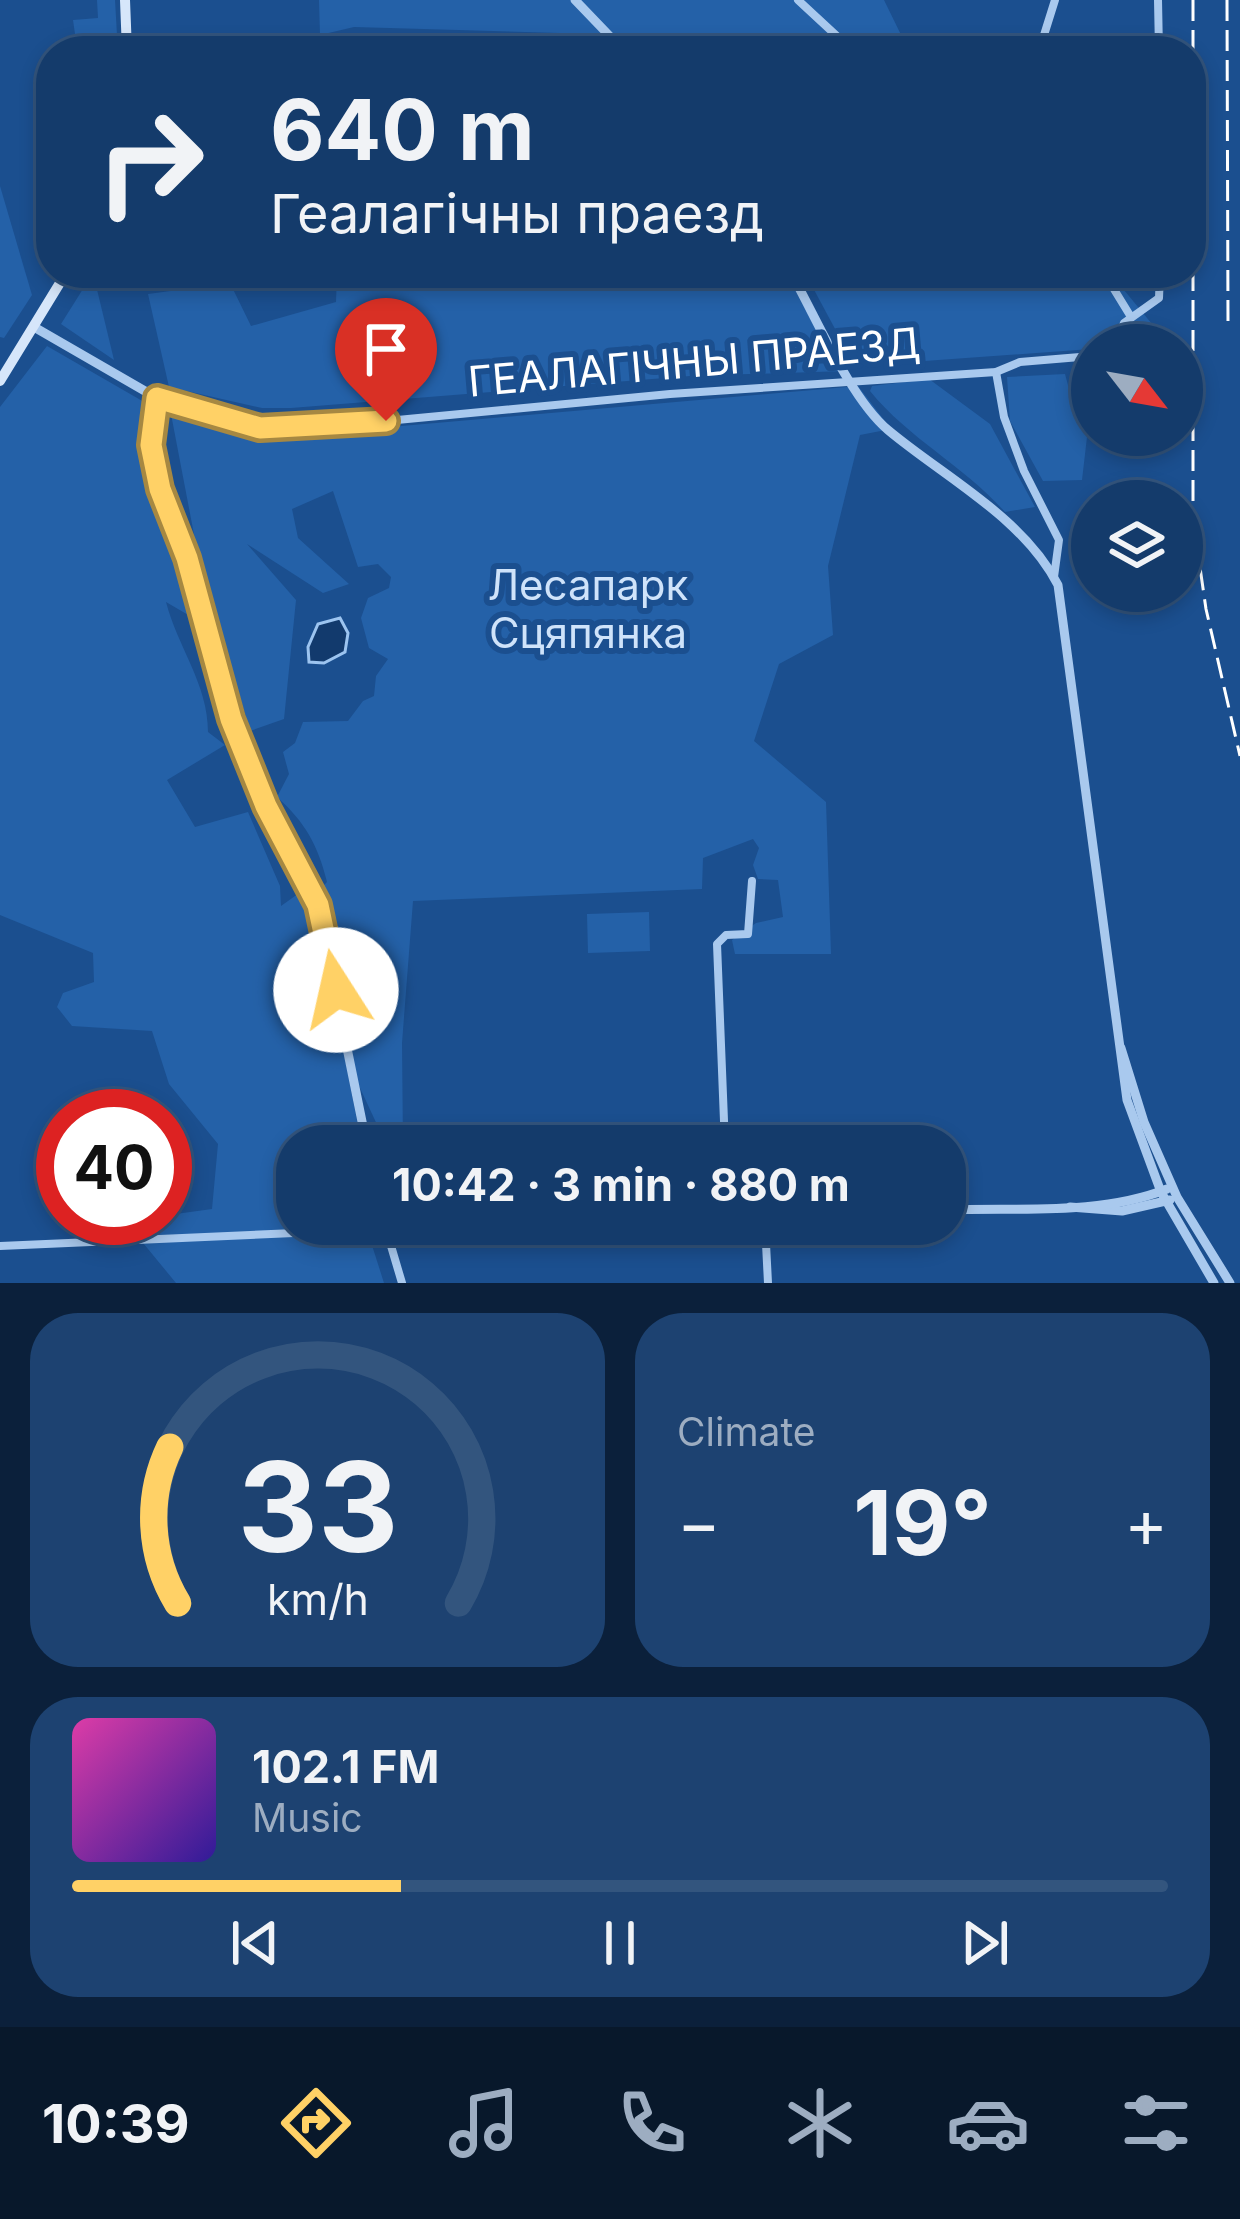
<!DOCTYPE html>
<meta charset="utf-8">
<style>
:root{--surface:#143b6b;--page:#1d4271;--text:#f1f3f6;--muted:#9dadc1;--line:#33557e;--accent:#ffd166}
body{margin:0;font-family:Inter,sans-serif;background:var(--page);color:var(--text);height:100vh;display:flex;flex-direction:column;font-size:45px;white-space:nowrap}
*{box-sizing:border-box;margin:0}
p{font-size:39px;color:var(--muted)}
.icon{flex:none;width:66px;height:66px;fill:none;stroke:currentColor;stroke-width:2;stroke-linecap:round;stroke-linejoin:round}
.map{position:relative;height:1283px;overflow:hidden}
.drawer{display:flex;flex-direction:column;gap:30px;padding:30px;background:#0b203b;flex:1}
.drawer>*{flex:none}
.banner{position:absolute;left:36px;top:36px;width:1170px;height:252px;border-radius:48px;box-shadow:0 6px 18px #0003,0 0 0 3px var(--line);background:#143b6b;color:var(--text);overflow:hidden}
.needle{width:78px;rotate:121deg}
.buttons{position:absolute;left:1071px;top:324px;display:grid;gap:24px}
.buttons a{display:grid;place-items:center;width:132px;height:132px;border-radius:50%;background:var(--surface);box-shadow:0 6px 18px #0003,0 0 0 3px var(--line);font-size:60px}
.speed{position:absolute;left:36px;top:1089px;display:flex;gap:24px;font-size:60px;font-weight:700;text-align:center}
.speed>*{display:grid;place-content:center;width:156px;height:156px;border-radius:50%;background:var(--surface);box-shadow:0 6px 18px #0003,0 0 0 3px var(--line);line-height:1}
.speed .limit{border:18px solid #d22;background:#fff;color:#111}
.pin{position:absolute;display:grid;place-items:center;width:102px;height:102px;color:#fff;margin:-123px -51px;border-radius:50% 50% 50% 0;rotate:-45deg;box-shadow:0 0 12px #0007}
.pin .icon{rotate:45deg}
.me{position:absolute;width:132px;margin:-66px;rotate:350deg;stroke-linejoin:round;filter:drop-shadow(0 0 9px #0008)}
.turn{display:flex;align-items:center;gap:42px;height:252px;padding:0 36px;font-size:54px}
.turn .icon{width:156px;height:156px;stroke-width:2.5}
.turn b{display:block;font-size:84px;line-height:102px}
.big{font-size:90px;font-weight:700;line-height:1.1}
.drawer .tile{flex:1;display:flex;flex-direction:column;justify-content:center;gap:18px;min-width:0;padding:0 42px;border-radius:48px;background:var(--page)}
.drawer .dial{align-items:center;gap:0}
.dial svg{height:312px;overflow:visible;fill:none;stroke:var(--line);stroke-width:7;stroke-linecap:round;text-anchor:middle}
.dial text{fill:var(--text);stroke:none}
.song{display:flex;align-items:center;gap:36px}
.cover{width:144px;height:144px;border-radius:18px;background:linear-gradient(135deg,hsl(320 70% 55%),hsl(250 70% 35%))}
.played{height:12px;border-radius:6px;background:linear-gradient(90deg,var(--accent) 30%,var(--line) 30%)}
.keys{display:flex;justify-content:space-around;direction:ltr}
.heat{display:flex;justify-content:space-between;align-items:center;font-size:66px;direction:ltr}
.drawer .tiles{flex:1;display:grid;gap:30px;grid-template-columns:1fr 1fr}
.tile:last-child{grid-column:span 2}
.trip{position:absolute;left:276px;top:1125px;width:690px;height:120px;border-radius:48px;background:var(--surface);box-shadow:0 6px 18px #0003,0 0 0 3px var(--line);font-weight:700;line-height:120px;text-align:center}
.tabs{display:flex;height:192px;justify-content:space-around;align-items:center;background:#08182b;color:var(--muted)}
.tabs .icon{width:84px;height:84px}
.tabs .on{color:var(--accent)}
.tabs b{font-size:54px;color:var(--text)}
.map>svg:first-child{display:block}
</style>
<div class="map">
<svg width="1240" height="1283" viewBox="0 0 1240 1283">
<rect width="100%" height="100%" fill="#1b4f8f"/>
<g fill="#2461a8">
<polygon points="97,0 115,0 117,35 113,39 75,34 73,20 98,18"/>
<polygon points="319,0 884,0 905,43 354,27 320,35"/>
<polygon points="0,186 32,295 4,338 0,337"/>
<polygon points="93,273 114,360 61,324"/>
<polygon points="337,273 788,273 845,371 690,376 291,408 262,408 169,387 148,294 230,283 251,326 336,302"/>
<polygon points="805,273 1110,273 1152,324 1146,345 855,366"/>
<path d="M 47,346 L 151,406 L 145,459 L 190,616 L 166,602 C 178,648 208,684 208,732 L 225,745 L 167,780 L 195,827 L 248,812 L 280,886 L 281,906 L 302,891 L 319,927 L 362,1146 L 297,1146 L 297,1224 L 349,1224 L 350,1237 L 370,1239 L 384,1283 L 176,1283 L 125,1221 L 212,1209 L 218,1144 L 169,1084 L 152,1031 L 72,1026 L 57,1007 L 63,993 L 94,982 L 93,953 L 0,915 L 0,407 Z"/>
<polygon points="1065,374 1069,389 1092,394 1082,480 1043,481 1010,421 1007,377"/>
<path d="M 929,379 L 990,424 L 1035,507 L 1005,512 C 963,465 909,439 870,391 L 872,386 Z"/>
<path d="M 858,386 L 891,429 L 860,435 L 828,566 L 833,635 L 779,664 L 754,741 L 826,802 L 831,954 L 735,954 L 732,940 L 756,923 L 783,917 L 778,880 L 758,879 L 753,865 L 759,848 L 753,839 L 703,858 L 702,889 L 413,901 L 402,1043 L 403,1146 L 391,1129 L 380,1131 L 354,1075 L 346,976 L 336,930 L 318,891 L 327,882 C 318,845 305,822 277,797 L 289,774 L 283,752 L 295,743 L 303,722 L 348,721 L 363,701 L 374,696 L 376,676 L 388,659 L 369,648 L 361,618 L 368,598 L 389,588 L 391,577 L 378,564 L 358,567 L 333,491 L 292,509 L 298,538 L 349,584 L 323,593 L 247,544 L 296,600 L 284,719 L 250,731 L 197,550 L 171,414 L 259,435 L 310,434 Z"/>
<polygon points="649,912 650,951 588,953 587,914"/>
</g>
<polygon fill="#123a6d" stroke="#9cc4f0" stroke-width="3" points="340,618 348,633 345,652 324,663 309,662 308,647 318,624"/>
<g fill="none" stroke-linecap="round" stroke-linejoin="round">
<g stroke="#a9c9ee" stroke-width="8">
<polyline points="798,0 853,51"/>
<polyline points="1158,0 1159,51"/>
<polyline points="1039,51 1055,0"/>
<polyline points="1104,273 1131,317"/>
<polyline points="1115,345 1124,323 1159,298 1160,273"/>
<polyline points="996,372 1004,417 1024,471 1059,540 1054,577"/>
<polyline points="157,398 260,428 313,428 670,394 996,372 1020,362 1092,356"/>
<polyline points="725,1146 717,944 726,935 748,934 752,881"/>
<polyline points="765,1224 768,1283"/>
<polyline points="0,1246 386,1229 402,1283"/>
</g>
<g stroke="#a9c9ee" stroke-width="9">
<polyline points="575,0 624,51"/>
<path d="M 791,273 C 816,317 850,398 888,430 C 944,477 1023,517 1058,585 L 1127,1100 L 1161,1192 L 1214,1283"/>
<polyline points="34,327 157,398 151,445 159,489 187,558 231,719 266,805 318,906 367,1146"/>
<polyline points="1121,1048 1144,1122 1177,1197 1230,1283"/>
<polyline points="1070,1207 1122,1211 1170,1200"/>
<path d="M 945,1210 C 1017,1207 1099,1216 1167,1189"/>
<polyline points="385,1224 386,1229 533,1224"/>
</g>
<g stroke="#d6e6fa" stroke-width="10">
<polyline points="125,0 127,51"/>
<polyline points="0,381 66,273"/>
</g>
<g stroke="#fff" stroke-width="3" stroke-dasharray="21 9" stroke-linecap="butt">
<polyline points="1193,0 1193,519 1206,609 1240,756"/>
<polyline points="1227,0 1228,323"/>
</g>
</g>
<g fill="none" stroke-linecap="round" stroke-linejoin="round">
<defs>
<polyline id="route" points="336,990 318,905 266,806 231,719 187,558 160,489 151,445 157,398 260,428 386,421"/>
</defs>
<use href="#route" stroke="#a68842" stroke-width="30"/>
<use href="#route" stroke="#ffd166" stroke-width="21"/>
</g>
<g text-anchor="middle" stroke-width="12" stroke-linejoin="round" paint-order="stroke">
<g font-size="42" fill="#fff" stroke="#1b4f8f">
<text transform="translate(694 362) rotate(-5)" y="15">ГЕАЛАГІЧНЫ ПРАЕЗД</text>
</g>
<g font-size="42" fill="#cfe3fa" stroke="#1b4f8f">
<text x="588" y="600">Лесапарк<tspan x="588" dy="48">Сцяпянка</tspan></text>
</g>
</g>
</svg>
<div class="buttons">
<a><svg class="needle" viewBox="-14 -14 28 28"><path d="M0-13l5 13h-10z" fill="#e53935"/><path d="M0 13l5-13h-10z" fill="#9dadc1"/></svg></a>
<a><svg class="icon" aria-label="layers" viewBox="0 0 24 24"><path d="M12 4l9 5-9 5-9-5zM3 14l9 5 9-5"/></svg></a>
</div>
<div class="speed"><div class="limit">40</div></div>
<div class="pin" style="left:386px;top:421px;background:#d93025"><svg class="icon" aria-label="arrive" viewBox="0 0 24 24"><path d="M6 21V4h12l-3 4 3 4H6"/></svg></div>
<svg class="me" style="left:336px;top:990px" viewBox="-20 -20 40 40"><circle r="19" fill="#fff"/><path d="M0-13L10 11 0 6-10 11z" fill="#ffd166"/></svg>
<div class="trip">10:42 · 3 min · 880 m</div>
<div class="banner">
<div class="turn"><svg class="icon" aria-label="right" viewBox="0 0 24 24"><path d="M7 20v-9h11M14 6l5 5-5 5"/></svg><div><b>640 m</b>Геалагічны праезд</div></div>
</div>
</div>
<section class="drawer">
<div class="tiles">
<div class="tile dial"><svg viewBox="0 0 100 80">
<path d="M14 69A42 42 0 1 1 86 69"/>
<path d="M14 69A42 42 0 0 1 12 29" stroke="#ffd166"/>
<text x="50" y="56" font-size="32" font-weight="700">33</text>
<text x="50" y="72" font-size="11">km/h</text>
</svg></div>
<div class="tile"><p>Climate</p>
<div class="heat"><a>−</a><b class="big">19°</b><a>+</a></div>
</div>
<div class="tile">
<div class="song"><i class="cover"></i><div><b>102.1 FM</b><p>Music</p></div></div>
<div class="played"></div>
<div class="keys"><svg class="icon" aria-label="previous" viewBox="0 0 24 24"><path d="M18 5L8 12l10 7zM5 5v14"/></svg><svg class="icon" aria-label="pause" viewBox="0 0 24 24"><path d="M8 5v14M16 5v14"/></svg><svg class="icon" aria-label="next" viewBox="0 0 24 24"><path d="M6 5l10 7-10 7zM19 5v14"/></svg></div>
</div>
</div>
</section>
<nav class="tabs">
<b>10:39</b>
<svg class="icon on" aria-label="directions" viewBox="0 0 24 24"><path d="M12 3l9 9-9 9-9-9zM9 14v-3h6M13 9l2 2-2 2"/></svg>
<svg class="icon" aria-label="music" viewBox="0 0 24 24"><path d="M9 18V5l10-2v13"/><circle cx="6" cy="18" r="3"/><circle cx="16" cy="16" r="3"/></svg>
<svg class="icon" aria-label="phone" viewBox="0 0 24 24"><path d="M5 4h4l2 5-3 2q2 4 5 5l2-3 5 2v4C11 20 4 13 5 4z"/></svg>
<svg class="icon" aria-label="climate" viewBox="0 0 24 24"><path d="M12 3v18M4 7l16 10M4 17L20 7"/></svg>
<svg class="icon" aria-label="car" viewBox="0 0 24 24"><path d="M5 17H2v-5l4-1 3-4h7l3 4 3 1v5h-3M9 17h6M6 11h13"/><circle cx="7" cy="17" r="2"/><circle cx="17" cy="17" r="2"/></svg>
<svg class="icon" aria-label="filters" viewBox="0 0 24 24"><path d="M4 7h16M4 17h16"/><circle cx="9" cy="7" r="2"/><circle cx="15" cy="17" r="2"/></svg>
</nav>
